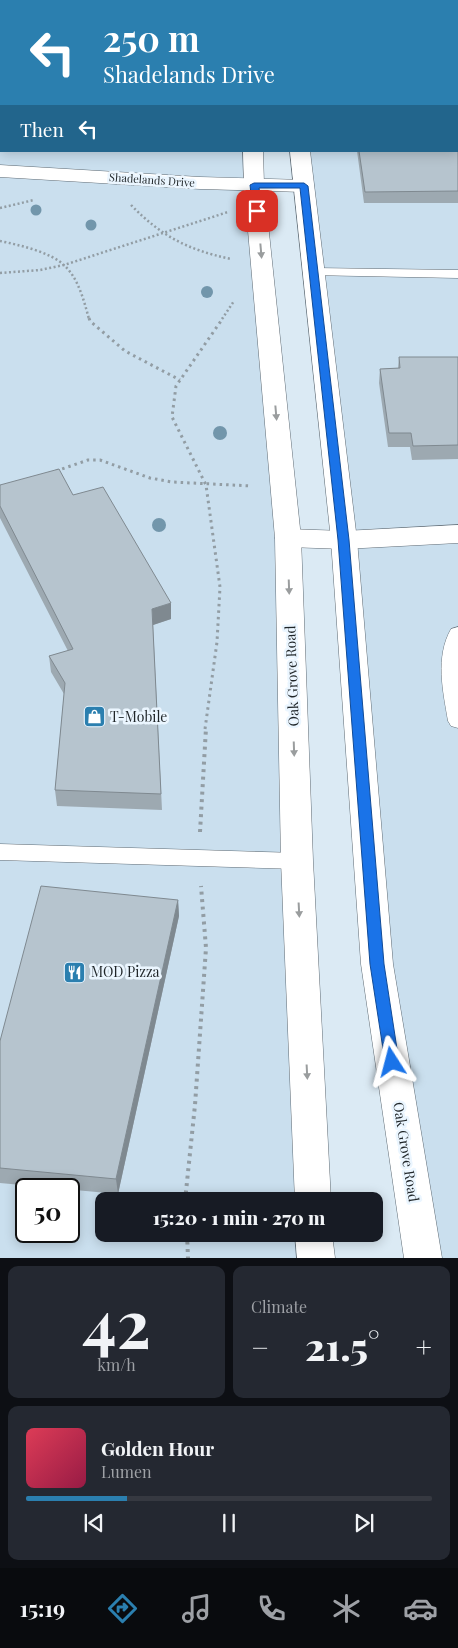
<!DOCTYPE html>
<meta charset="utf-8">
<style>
:root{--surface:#171b24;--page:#242831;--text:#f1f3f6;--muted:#9ea1a6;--line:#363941;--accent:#2b7faf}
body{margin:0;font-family:"Playfair Display",serif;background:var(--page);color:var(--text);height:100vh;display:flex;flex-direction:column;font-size:19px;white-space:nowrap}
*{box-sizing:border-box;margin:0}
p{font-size:16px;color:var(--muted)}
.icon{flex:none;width:28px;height:28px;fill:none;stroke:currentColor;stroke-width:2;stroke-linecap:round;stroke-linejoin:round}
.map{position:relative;height:1258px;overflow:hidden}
.side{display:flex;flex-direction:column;gap:8px;padding:8px;background:#0d0f14;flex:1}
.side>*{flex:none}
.banner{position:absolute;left:0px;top:0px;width:459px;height:152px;box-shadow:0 2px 12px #0003;background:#2b7faf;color:#fff;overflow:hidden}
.speed{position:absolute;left:15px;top:1178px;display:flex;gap:10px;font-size:25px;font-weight:700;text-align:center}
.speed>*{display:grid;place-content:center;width:65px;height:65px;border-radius:50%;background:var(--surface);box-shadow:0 2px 12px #0003;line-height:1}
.speed .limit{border:2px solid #111;border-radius:8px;background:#fff;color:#111}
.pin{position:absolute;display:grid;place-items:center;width:42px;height:42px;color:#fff;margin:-21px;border-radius:10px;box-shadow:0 2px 8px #0006}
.me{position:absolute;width:55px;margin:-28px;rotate:351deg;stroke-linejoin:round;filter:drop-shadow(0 0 4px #0008)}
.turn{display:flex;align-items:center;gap:18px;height:105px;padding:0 20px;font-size:22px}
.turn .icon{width:65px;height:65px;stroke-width:2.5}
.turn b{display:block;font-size:35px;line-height:42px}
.then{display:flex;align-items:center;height:48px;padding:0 20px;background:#0003;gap:10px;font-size:19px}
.big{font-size:38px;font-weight:800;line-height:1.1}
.side .widget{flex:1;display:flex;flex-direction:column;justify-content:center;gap:8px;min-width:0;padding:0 18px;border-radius:10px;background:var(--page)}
.side .dial{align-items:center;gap:0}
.dial b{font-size:65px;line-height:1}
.song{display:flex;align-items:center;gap:15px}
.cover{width:60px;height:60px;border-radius:8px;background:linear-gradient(135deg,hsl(350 70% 55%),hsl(340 70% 35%))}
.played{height:5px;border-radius:2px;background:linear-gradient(90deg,var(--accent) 25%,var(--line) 25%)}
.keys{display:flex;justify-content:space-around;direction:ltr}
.heat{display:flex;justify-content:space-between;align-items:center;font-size:28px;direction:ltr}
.side .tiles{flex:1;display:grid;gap:8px;grid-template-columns:1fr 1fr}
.widget:last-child{grid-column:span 2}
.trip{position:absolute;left:95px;top:1192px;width:288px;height:50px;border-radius:10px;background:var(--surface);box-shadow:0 2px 12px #0003;font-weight:800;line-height:50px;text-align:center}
.dock{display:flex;height:80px;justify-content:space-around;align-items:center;background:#090b0e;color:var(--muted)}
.dock .icon{width:35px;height:35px}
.dock .current{color:var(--accent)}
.dock b{font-size:22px;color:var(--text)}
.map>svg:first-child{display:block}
</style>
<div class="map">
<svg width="458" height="1258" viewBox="0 0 458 1258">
<rect width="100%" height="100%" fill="#dbeaf4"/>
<g fill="#cadfee" fill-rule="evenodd">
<path d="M 0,0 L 247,0 L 1,1 L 1,151 L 254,151 L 297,861 L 313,1201 L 104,1201 L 104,1234 L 314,1234 L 316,1258 L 0,1258 ZM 26,1189 L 69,1189 L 69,1231 L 26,1231 Z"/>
<polygon points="458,121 458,1258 423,1258 300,151 458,151"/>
</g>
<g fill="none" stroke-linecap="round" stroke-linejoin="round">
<defs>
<g id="service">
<rect x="0" y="42" width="1" height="8"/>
<rect x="0" y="124" width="1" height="8"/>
<polygon points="314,268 458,270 458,278 309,275 307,272 309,269"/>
<path d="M 458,627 L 458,728 L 451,726 L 448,721 C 443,691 435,657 451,629 Z"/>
<polygon points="0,844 297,853 305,855 308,861 305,867 297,869 0,860"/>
</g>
<g id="minor">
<polygon points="0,165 200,177 304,180 311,182 314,186 311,190 304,192 200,189 0,177"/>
<polygon points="458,525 458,543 344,549 288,547 279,544 275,538 279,532 288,529 344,531"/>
</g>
<g id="secondary">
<rect x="238" y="0" width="18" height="1"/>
<rect x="277" y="0" width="18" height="1"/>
<polygon points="243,151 263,151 264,185 301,538 313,861 331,1201 295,1201 281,861 275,538 244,185"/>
<polygon points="290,151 310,151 357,540 393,964 442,1258 404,1258 361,964 331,540"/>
<polygon points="295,1234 332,1234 335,1258 297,1258"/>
</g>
</defs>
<use href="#service" stroke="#5f6b74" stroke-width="1"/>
<use href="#minor" stroke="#5f6b74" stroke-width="1"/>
<use href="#secondary" stroke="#5f6b74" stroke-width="1"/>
<g stroke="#929da4" stroke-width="2.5" stroke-dasharray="2 2.5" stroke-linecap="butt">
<path d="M 131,205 C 161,236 188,250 231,259"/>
<polyline points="0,208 34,200"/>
<path d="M 0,241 C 19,245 51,252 65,266 C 79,280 84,301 89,319"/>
<polyline points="0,273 40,270 64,265 228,212"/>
<polyline points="222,319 234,301"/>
</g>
<g stroke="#929da4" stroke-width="3" stroke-dasharray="2.5 4" stroke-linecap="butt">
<polyline points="89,318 90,321 125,351 180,380"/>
<polyline points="56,471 88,460 100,460 150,478 172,482 252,486"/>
<polyline points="205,729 217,642 220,587 206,485 172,417 176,386 223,318"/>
</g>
<g stroke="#929da4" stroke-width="4" stroke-dasharray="3 4.5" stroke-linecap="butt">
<polyline points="200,832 206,728"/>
<polyline points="185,1201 195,1105 206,948 201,886"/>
<polyline points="187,1234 188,1258"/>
</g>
<use href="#service" fill="#fff" fill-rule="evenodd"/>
<use href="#minor" fill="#fff" fill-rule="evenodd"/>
<use href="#secondary" fill="#fff" fill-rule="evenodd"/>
</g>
<g fill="#7296ab">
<circle cx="36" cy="210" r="5.5"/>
<circle cx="91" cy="225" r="5.5"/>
<circle cx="207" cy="292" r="6"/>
<circle cx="220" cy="433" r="7"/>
<circle cx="159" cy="525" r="7"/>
</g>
<g fill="#9da9b1">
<polygon points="0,0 147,0 146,1 1,1 1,38 0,38"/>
<polygon points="1,52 1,117 0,116 0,54"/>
<polygon points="458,141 458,203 364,203 357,151 458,151"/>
<polygon points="399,357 458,357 458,459 412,460 410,447 388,447 379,383 380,369 398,368"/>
<polygon points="0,485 73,495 171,619 153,625 162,810 57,806 55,790 64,694 51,672 49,656 68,651 0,518"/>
<polygon points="178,900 179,916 118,1194 0,1183 0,1041"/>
</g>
<g fill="#7f8990">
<polygon points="171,603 171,619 153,625 152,609"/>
<polygon points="178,900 179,916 118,1194 116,1179"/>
</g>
<g fill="#b6c4ce" stroke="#7f8990">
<polygon points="0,0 142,0 141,1 1,1 1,24 0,24"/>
<polygon points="330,0 458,0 458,64 458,1 330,1"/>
<polygon points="1,52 1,72 0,72 0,54"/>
<polygon points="1,78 1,102 0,102 0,80"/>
<polygon points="458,141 458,191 365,192 359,151 458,151"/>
<polygon points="399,357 458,357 458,445 413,446 411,433 389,433 380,369 400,368"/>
<polygon points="59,469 73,495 103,487 171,603 152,609 161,794 55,790 65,683 49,656 73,649 0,506 0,485"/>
<polygon points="41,886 178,900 116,1179 0,1168 0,1041"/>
</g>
<defs><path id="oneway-solid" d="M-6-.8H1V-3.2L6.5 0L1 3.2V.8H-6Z" transform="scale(1.25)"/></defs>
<g fill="#9a9d9e">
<use href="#oneway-solid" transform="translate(261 251) rotate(85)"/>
<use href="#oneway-solid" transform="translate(276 413) rotate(85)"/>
<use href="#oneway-solid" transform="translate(289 587) rotate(88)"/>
<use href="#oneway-solid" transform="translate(294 749) rotate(88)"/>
<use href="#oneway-solid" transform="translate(299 910) rotate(87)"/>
<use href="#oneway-solid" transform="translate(307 1072) rotate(87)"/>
</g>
<polygon fill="#1a73e8" stroke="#114b97" points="254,183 304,183 308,186 349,540 384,964 399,1062 397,1066 392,1068 387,1066 385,1062 370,964 338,540 300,188 259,188 262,211 257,213 253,211 250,185"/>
<defs>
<symbol id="shop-square" viewBox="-11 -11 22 22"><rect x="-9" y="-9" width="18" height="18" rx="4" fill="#2b7faf" stroke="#ebf6ff"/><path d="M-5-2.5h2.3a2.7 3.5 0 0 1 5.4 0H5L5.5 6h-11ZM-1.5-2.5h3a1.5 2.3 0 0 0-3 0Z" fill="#fff"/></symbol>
<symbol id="restaurant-square" viewBox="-11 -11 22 22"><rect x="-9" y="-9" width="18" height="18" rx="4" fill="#2b7faf" stroke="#ebf6ff"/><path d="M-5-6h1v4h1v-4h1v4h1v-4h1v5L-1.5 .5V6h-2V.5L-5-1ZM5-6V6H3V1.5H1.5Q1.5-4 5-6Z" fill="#fff"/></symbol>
</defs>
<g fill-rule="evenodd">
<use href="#shop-square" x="82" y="704" width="25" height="25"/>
<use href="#restaurant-square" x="62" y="960" width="25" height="25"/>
</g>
<g text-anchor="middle" stroke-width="5" stroke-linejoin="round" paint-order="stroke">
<g font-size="11" fill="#1f2528" stroke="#ebf6ff">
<text transform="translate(152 180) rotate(4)" y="4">Shadelands Drive</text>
</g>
<g font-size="14" fill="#1f2528" stroke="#ebf6ff">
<text transform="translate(292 676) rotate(-92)" y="5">Oak Grove Road</text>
<text transform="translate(406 1152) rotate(81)" y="5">Oak Grove Road</text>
</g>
<g font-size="14" fill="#1f2528" stroke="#ebf6ff" text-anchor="start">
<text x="110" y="722">T-Mobile</text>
<text x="91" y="977">MOD Pizza</text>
</g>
</g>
</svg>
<div class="speed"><div class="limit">50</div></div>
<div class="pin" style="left:257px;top:211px;background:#d93025"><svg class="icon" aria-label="arrive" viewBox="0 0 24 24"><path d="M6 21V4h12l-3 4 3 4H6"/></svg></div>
<svg class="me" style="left:392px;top:1062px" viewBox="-20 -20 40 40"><path d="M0-17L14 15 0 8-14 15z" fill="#1a73e8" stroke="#fff" stroke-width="4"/></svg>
<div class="trip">15:20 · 1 min · 270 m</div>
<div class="banner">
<div class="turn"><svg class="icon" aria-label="left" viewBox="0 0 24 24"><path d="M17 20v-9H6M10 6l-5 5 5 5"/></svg><div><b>250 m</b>Shadelands Drive</div></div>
<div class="then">Then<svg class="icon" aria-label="left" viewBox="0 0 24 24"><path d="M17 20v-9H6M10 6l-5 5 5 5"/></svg></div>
</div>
</div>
<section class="side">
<div class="tiles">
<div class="widget dial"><b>42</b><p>km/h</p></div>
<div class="widget"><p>Climate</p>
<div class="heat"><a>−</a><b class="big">21.5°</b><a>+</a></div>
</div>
<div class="widget">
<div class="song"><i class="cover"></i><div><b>Golden Hour</b><p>Lumen</p></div></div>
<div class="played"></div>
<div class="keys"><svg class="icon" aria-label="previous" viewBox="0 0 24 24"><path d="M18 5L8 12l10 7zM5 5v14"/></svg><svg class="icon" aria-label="pause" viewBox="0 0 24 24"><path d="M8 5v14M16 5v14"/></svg><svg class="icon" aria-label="next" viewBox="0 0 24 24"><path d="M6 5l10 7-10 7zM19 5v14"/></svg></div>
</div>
</div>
</section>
<nav class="dock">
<b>15:19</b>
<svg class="icon current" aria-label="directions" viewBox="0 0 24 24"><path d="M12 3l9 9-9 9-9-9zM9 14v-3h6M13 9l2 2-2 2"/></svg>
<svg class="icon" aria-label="music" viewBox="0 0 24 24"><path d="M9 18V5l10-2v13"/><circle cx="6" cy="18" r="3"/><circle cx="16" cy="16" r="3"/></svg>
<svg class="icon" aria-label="phone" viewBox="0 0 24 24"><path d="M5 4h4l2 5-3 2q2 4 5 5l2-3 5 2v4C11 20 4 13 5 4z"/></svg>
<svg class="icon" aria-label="climate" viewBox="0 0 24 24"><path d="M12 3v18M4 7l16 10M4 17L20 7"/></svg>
<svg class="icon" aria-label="car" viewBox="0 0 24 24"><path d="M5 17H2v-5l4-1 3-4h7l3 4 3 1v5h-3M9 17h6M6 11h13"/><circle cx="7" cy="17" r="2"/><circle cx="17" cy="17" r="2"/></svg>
</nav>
